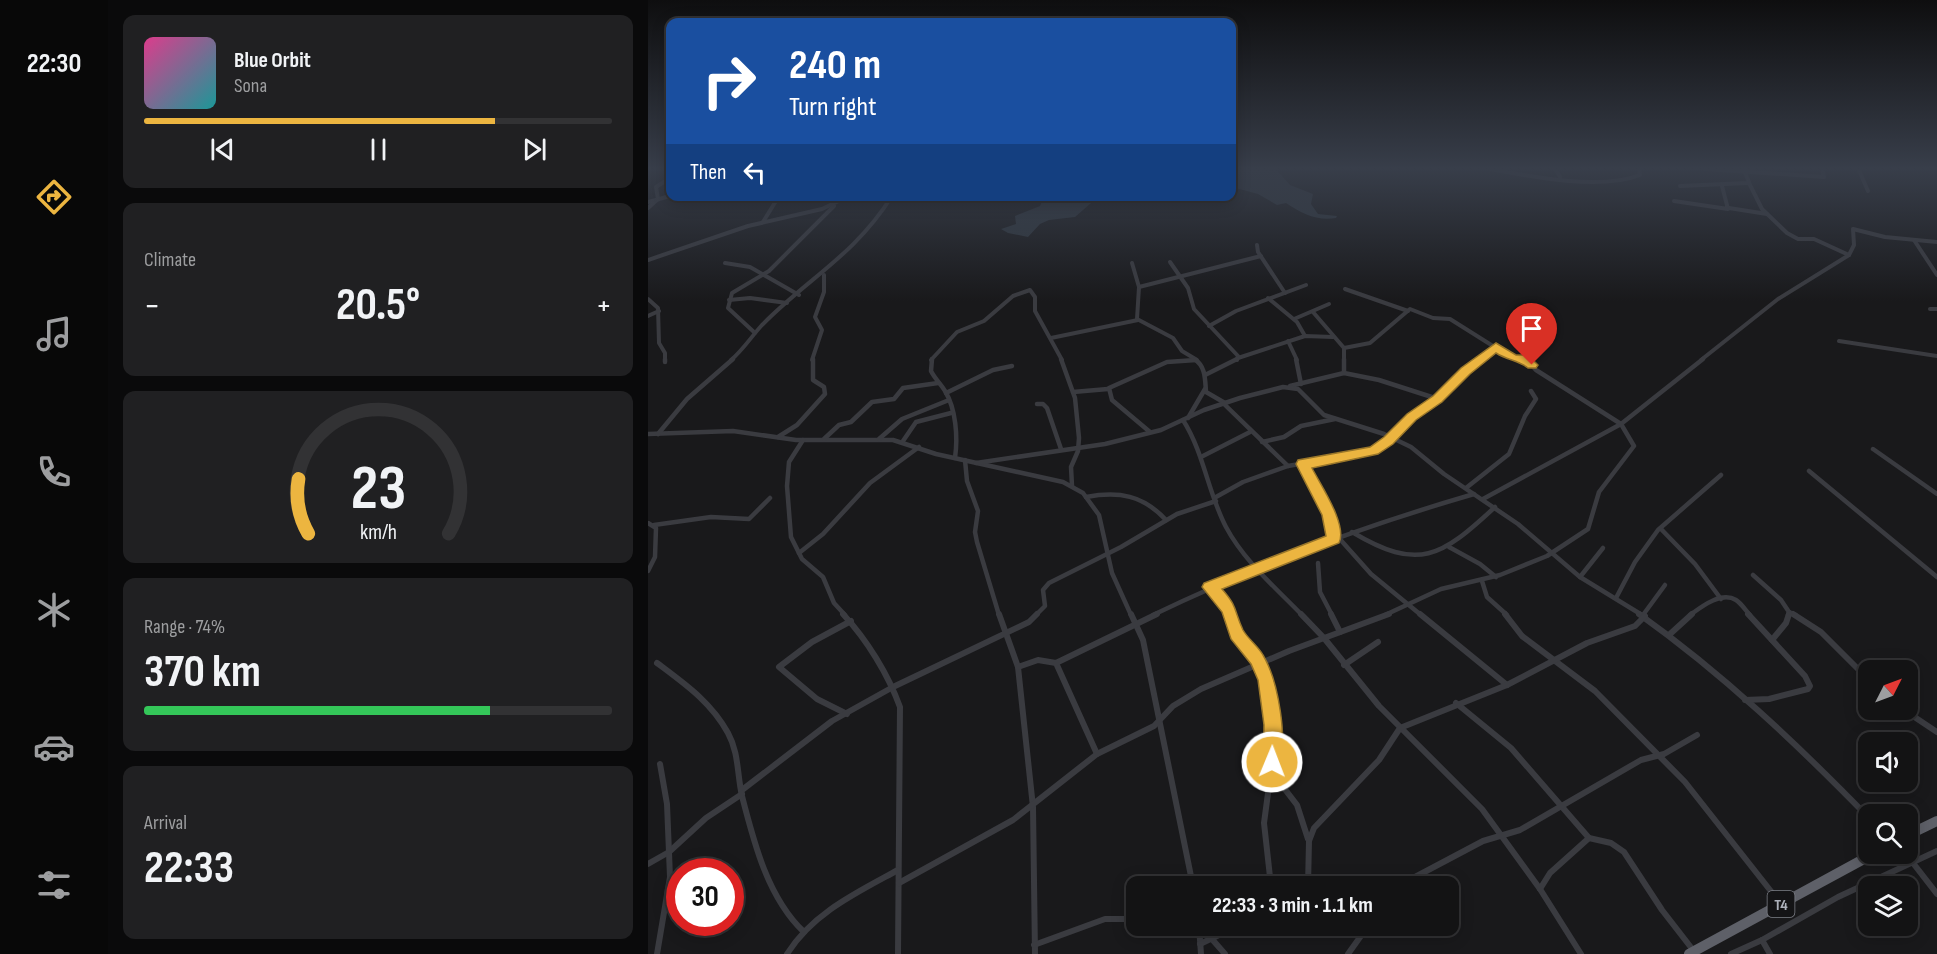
<!DOCTYPE html>
<meta charset="utf-8">
<style>
:root{--surface:#131314;--page:#202022;--text:#f1f3f6;--muted:#9d9ea0;--line:#323234;--accent:#ecb540}
body{margin:0;font-family:"Sofia Sans Condensed",sans-serif;background:var(--page);color:var(--text);height:100vh;display:flex;flex-direction:column;font-size:22px;white-space:nowrap}
*{box-sizing:border-box;margin:0}
p{font-size:20px;color:var(--muted)}
.icon{flex:none;width:33px;height:33px;fill:none;stroke:currentColor;stroke-width:2;stroke-linecap:round;stroke-linejoin:round}
.map{position:relative;flex:1;overflow:hidden}
.side{display:flex;flex-direction:column;gap:15px;padding:15px;background:#0a0a0b;width:540px}
.side>*{flex:none}
.hud{position:absolute;left:18px;top:18px;width:570px;height:183px;border-radius:12px;box-shadow:0 3px 15px #0003,0 0 0 2px var(--line);background:#1a4fa0;color:#fff;overflow:hidden}
.needle{width:39px;rotate:48deg}
.controls{position:absolute;left:1210px;top:660px;display:grid;gap:12px}
.controls a{display:grid;place-items:center;width:60px;height:60px;border-radius:12px;background:var(--surface);box-shadow:0 3px 15px #0003,0 0 0 2px var(--line);font-size:30px}
.speed{position:absolute;left:18px;top:858px;display:flex;gap:12px;font-size:30px;font-weight:700;text-align:center}
.speed>*{display:grid;place-content:center;width:78px;height:78px;border-radius:50%;background:var(--surface);box-shadow:0 3px 15px #0003,0 0 0 2px var(--line);line-height:1}
.speed .limit{border:9px solid #d22;background:#fff;color:#111}
.pin{position:absolute;display:grid;place-items:center;width:51px;height:51px;color:#fff;margin:-62px -26px;border-radius:50% 50% 50% 0;rotate:-45deg;box-shadow:0 0 6px #0007}
.pin .icon{rotate:45deg}
.me{position:absolute;width:66px;margin:-33px;rotate:1deg;stroke-linejoin:round;filter:drop-shadow(0 0 4px #0008)}
.turn{display:flex;align-items:center;gap:21px;height:126px;padding:0 24px;font-size:27px}
.turn .icon{width:78px;height:78px;stroke-width:2.5}
.turn b{display:block;font-size:42px;line-height:51px}
.then{display:flex;align-items:center;height:57px;padding:0 24px;background:#0003;gap:12px;font-size:22px}
.big{font-size:45px;font-weight:700;line-height:1.1}
.side .widget{flex:1;display:flex;flex-direction:column;justify-content:center;gap:9px;min-width:0;padding:0 21px;border-radius:12px;background:var(--page)}
.side .dial{align-items:center;gap:0}
.dial svg{height:156px;overflow:visible;fill:none;stroke:var(--line);stroke-width:7;stroke-linecap:round;text-anchor:middle}
.dial text{fill:var(--text);stroke:none}
.song{display:flex;align-items:center;gap:18px}
.cover{width:72px;height:72px;border-radius:9px;background:linear-gradient(135deg,hsl(330 70% 55%),hsl(180 70% 35%))}
.played{height:6px;border-radius:3px;background:linear-gradient(90deg,var(--accent) 75%,var(--line) 75%)}
.keys{display:flex;justify-content:space-around;direction:ltr}
.heat{display:flex;justify-content:space-between;align-items:center;font-size:33px;direction:ltr}
.charge{height:9px;border-radius:4px;background:linear-gradient(90deg,#34c759 74%,var(--line) 0)}
.trip{position:absolute;left:478px;top:876px;width:333px;height:60px;border-radius:12px;background:var(--surface);box-shadow:0 3px 15px #0003,0 0 0 2px var(--line);font-weight:700;line-height:60px;text-align:center}
main{display:flex;flex:1;min-height:0}
.dock{display:flex;flex-direction:column;width:108px;justify-content:space-around;align-items:center;background:#080808;color:var(--muted)}
.dock .icon{width:42px;height:42px}
.dock .selected{color:var(--accent)}
.dock b{font-size:27px;color:var(--text)}
.map>svg:first-child{display:block}
</style>
<main>
<nav class="dock">
<b>22:30</b>
<svg class="icon selected" aria-label="directions" viewBox="0 0 24 24"><path d="M12 3l9 9-9 9-9-9zM9 14v-3h6M13 9l2 2-2 2"/></svg>
<svg class="icon" aria-label="music" viewBox="0 0 24 24"><path d="M9 18V5l10-2v13"/><circle cx="6" cy="18" r="3"/><circle cx="16" cy="16" r="3"/></svg>
<svg class="icon" aria-label="phone" viewBox="0 0 24 24"><path d="M5 4h4l2 5-3 2q2 4 5 5l2-3 5 2v4C11 20 4 13 5 4z"/></svg>
<svg class="icon" aria-label="climate" viewBox="0 0 24 24"><path d="M12 3v18M4 7l16 10M4 17L20 7"/></svg>
<svg class="icon" aria-label="car" viewBox="0 0 24 24"><path d="M5 17H2v-5l4-1 3-4h7l3 4 3 1v5h-3M9 17h6M6 11h13"/><circle cx="7" cy="17" r="2"/><circle cx="17" cy="17" r="2"/></svg>
<svg class="icon" aria-label="filters" viewBox="0 0 24 24"><path d="M4 7h16M4 17h16"/><circle cx="9" cy="7" r="2"/><circle cx="15" cy="17" r="2"/></svg>
</nav>
<section class="side">
<div class="widget">
<div class="song"><i class="cover"></i><div><b>Blue Orbit</b><p>Sona</p></div></div>
<div class="played"></div>
<div class="keys"><svg class="icon" aria-label="previous" viewBox="0 0 24 24"><path d="M18 5L8 12l10 7zM5 5v14"/></svg><svg class="icon" aria-label="pause" viewBox="0 0 24 24"><path d="M8 5v14M16 5v14"/></svg><svg class="icon" aria-label="next" viewBox="0 0 24 24"><path d="M6 5l10 7-10 7zM19 5v14"/></svg></div>
</div>
<div class="widget"><p>Climate</p>
<div class="heat"><a>−</a><b class="big">20.5°</b><a>+</a></div>
</div>
<div class="widget dial"><svg viewBox="0 0 100 80">
<path d="M14 69A42 42 0 1 1 86 69"/>
<path d="M14 69A42 42 0 0 1 9 41" stroke="#ecb540"/>
<text x="50" y="56" font-size="32" font-weight="700">23</text>
<text x="50" y="72" font-size="11">km/h</text>
</svg></div>
<div class="widget"><p>Range · 74%</p><b class="big">370 km</b><div class="charge"></div></div>
<div class="widget"><p>Arrival</p><b class="big">22:33</b></div>
</section>
<div class="map">
<svg width="1289" height="954" viewBox="0 0 1289 954">
<rect width="100%" height="100%" fill="#19191b"/>
<g fill="#2f373f">
<path d="M 584,168 L 627,168 L 642,185 L 665,194 L 663,204 L 670,214 L 689,216 L 688,218 C 669,221 654,214 638,203 L 629,205 L 610,194 L 584,187 Z"/>
<polygon points="396,197 450,197 427,217 401,220 392,224 380,237 360,233 353,229 368,224 367,216 392,206"/>
</g>
<g fill="none" stroke-linecap="round" stroke-linejoin="round">
<g stroke="#3a3b40" stroke-width="4">
<polyline points="829,168 838,168"/>
<path d="M 837,168 C 880,176 951,191 992,175 L 991,168"/>
<polyline points="907,168 912,177"/>
<polyline points="1044,168 1176,177 1174,168"/>
<polyline points="1210,168 1220,191"/>
<polyline points="1101,183 1114,209 1139,233 1150,239 1166,239 1201,255"/>
<polyline points="1032,186 1099,183 1101,182 1095,168"/>
<polyline points="1026,201 1080,209 1074,186"/>
<polyline points="0,202 22,196"/>
<polyline points="0,208 10,199 8,187 22,178"/>
<polyline points="1081,208 1119,214"/>
<polyline points="115,222 131,196"/>
<polyline points="1266,240 1289,275"/>
<polyline points="609,245 610,252 637,293"/>
<polyline points="0,260 100,226 174,209 201,196"/>
<polyline points="522,262 540,288 546,309 590,356 589,360"/>
<polyline points="77,263 102,267 151,295"/>
<polyline points="484,263 491,287 489,319 525,338 534,351 549,360"/>
<polyline points="491,287 613,256"/>
<polyline points="697,289 760,311"/>
<polyline points="620,298 649,322 657,336"/>
<polyline points="0,299 10,308 11,343 17,353 17,360"/>
<polyline points="81,300 102,298 139,303"/>
<polyline points="1282,309 1289,309"/>
<polyline points="665,312 696,348 696,360"/>
<polyline points="0,316 11,311"/>
<polyline points="646,319 681,304"/>
<polyline points="561,326 588,311 658,285"/>
<polyline points="107,333 80,308 84,293 121,271 186,206"/>
<polyline points="403,338 490,320"/>
<polyline points="640,341 649,360"/>
<polyline points="1191,341 1289,356"/>
<polyline points="696,348 722,343 762,309 785,318 802,319 864,358 879,360"/>
<polyline points="590,358 657,336 685,337"/>
<path d="M 83,360 C 95,350 103,337 114,325 C 160,278 206,256 244,196"/>
<polyline points="164,360 174,330 167,317 176,292 176,275"/>
<polyline points="283,360 309,332 336,321 365,296 382,290 387,297 387,311 414,360"/>
<polyline points="830,360 847,347"/>
<polyline points="1053,360 1130,299 1201,255 1206,245 1205,229 1237,237 1289,242"/>
</g>
<g stroke="#3a3b40" stroke-width="4.5">
<polyline points="17,359 17,362"/>
<path d="M 284,359 L 283,371 C 287,379 293,384 297,391 C 308,409 310,437 307,458"/>
<polyline points="413,359 427,398 431,438 430,451 423,467 424,486"/>
<path d="M 546,359 C 558,366 557,380 558,392 L 577,403"/>
<polyline points="648,359 653,384"/>
<polyline points="696,359 696,373"/>
<polyline points="557,375 589,359"/>
<polyline points="642,386 696,373 731,380 790,399"/>
<polyline points="425,392 460,389"/>
<polyline points="298,393 345,370 364,366"/>
<polyline points="575,403 640,466"/>
<polyline points="389,404 395,404 399,408 413,449"/>
<polyline points="540,418 557,389"/>
<path d="M 535,420 C 556,453 560,493 578,527 C 596,561 628,588 654,615"/>
<polyline points="502,432 464,400 461,388 519,362 548,360"/>
<polyline points="0,434 85,431 148,440 245,440 288,454 415,482 435,493 451,515 464,573 483,615"/>
<polyline points="10,434 39,399 85,359"/>
<polyline points="130,437 149,425 177,394 176,387 165,380 165,359"/>
<polyline points="176,439 191,425 203,422 224,402 246,399 255,388 290,383"/>
<polyline points="231,439 254,419 301,400"/>
<polyline points="155,440 141,462 139,486 143,537 154,559 175,577 186,603 197,615"/>
<polyline points="255,441 268,422 303,413"/>
<polyline points="614,442 636,437 653,426 687,419"/>
<polyline points="1225,449 1289,494"/>
<polyline points="553,457 602,432"/>
<polyline points="317,460 319,481 330,511 327,532 329,542 351,615"/>
<polyline points="328,463 457,444 513,430 556,410 592,398 635,387 650,389 676,415 736,434 763,447 796,474 870,524 932,577 994,615"/>
<polyline points="655,464 681,515 686,539"/>
<polyline points="1161,471 1289,577"/>
<polyline points="818,488 861,454 877,416 888,399 883,391"/>
<path d="M 438,497 C 471,491 495,495 518,520"/>
<polyline points="568,497 595,482 640,466 725,451 740,441 764,417 790,399 832,359"/>
<polyline points="835,499 973,424 1055,359"/>
<polyline points="0,523 8,528 7,557 0,571"/>
<polyline points="6,525 63,517 101,519 122,498"/>
<polyline points="1013,529 1047,564 1073,599"/>
<path d="M 704,532 C 771,572 793,557 847,507"/>
<polyline points="690,537 723,574 773,615"/>
<polyline points="801,547 832,564 848,577"/>
<polyline points="151,553 175,534 222,483 271,447"/>
<polyline points="670,563 672,592 684,615"/>
<polyline points="1105,575 1133,600 1141,612 1140,615"/>
<polyline points="932,577 955,548"/>
<polyline points="834,581 839,597 859,615"/>
<polyline points="562,587 582,609 583,615"/>
<polyline points="968,598 987,562 1010,530 1073,475"/>
<polyline points="1141,612 1148,615"/>
<polyline points="388,615 397,606 395,590 401,583 473,547 529,514 568,501"/>
<path d="M 505,615 C 609,565 716,526 826,494"/>
<polyline points="737,615 793,589 852,575 899,556 940,529 951,492 986,446 973,424 888,370 879,360 869,359"/>
<polyline points="995,615 1017,585"/>
<path d="M 1042,615 C 1053,607 1073,591 1088,600 C 1093,603 1098,611 1102,615"/>
</g>
<g stroke="#3a3b40" stroke-width="6">
<path d="M 195,614 C 219,640 240,674 252,707 L 250,954"/>
<polyline points="351,614 370,667 385,807 387,954"/>
<polyline points="483,614 495,640 545,886"/>
<polyline points="583,614 588,634 612,663 622,694 625,725 623,771 616,823 623,886"/>
<polyline points="653,614 676,638 731,706 834,809 892,889 933,954"/>
<polyline points="683,614 692,632"/>
<polyline points="772,614 859,685"/>
<polyline points="857,614 874,636 947,691 1037,782 1133,904"/>
<path d="M 991,614 C 1075,674 1149,744 1221,818"/>
<polyline points="1145,614 1173,632 1221,680"/>
<polyline points="1021,635 1044,614"/>
<polyline points="1124,640 1138,623 1141,614"/>
<path d="M 9,663 C 37,684 63,702 80,733 C 91,753 89,774 94,796 C 106,843 120,898 156,932"/>
<polyline points="408,663 449,754"/>
<polyline points="696,665 730,642"/>
<polyline points="370,667 390,660 408,663 509,614"/>
<polyline points="1097,700 1121,699 1160,689 1162,686 1157,676 1100,614"/>
<polyline points="808,703 863,748 941,838 963,843 976,852 1014,910 1045,950"/>
<polyline points="1256,710 1289,732"/>
<polyline points="199,714 169,699 131,667 164,642 203,621"/>
<polyline points="623,771 649,805 660,839"/>
<polyline points="94,790 184,721 245,687 381,622 389,614"/>
<polyline points="1258,854 1289,894"/>
<polyline points="0,864 21,852 58,818 94,794"/>
<polyline points="251,883 365,820 449,754 506,726 525,706 553,689 641,651 741,614"/>
<polyline points="660,886 661,841 666,828 731,760 752,728 859,685 939,643 987,626 997,616"/>
<polyline points="750,886 835,841 872,830 993,760 1016,754 1049,735"/>
<polyline points="892,889 902,873 941,838"/>
<polyline points="551,926 553,954"/>
<polyline points="563,938 577,954"/>
<polyline points="1114,940 1122,954"/>
<polyline points="552,944 590,926"/>
<polyline points="386,945 457,919 489,919"/>
<polyline points="9,954 22,877 19,804 12,764"/>
<path d="M 139,954 C 165,913 208,893 250,870"/>
<polyline points="700,954 720,926"/>
<polyline points="1083,954 1114,940 1190,897 1289,851"/>
</g>
<g stroke="#5e6068" stroke-width="10">
<polyline points="1260,835 1289,821"/>
<polyline points="1041,954 1225,854"/>
</g>
</g>
<linearGradient id="sky" x2="0" y2="1"><stop stop-color="#0e0e0f"/><stop offset="0.56" stop-color="#383e4a"/><stop offset="1" stop-color="#383e4a" stop-opacity="0"/></linearGradient>
<rect width="1289" height="301" fill="url(#sky)"/>
<path fill="#ecb540" stroke="#99762a" stroke-width="1.5" d="M 848,343 L 868,355 L 880,355 L 890,365 L 888,368 L 880,368 C 872,361 859,360 848,353 L 822,374 L 794,402 L 768,420 L 745,444 L 730,454 L 664,468 C 672,484 700,525 691,543 L 574,589 C 590,607 586,611 595,630 C 600,639 610,646 615,655 C 630,680 641,741 630,768 L 624,771 L 617,768 L 615,762 L 616,725 L 610,680 L 603,664 L 583,639 L 574,612 L 554,587 L 556,583 L 678,536 L 674,515 L 648,464 L 650,460 L 722,447 L 736,437 L 759,414 L 785,396 L 813,368 Z"/>
<g text-anchor="middle" stroke-width="6" stroke-linejoin="round" paint-order="stroke">
<rect fill="#141416" stroke="#7e8189" stroke-width="1.5" x="1119.5" y="891" width="27" height="26" rx="4.5"/>
<g font-size="16" font-weight="bold" fill="#acb0ba">
<text x="1133" y="910">T4</text>
</g>
</g>
</svg>
<div class="controls">
<a><svg class="needle" viewBox="-14 -14 28 28"><path d="M0-13l5 13h-10z" fill="#e53935"/><path d="M0 13l5-13h-10z" fill="#9d9ea0"/></svg></a>
<a><svg class="icon" aria-label="sound" viewBox="0 0 24 24"><path d="M4 9h4l5-4v14l-5-4H4zM17 9q2 3 0 6"/></svg></a>
<a><svg class="icon" aria-label="search" viewBox="0 0 24 24"><circle cx="10" cy="10" r="6"/><path d="M15 15l6 6"/></svg></a>
<a><svg class="icon" aria-label="layers" viewBox="0 0 24 24"><path d="M12 4l9 5-9 5-9-5zM3 14l9 5 9-5"/></svg></a>
</div>
<div class="speed"><div class="limit">30</div></div>
<div class="pin" style="left:884px;top:365px;background:#d93025"><svg class="icon" aria-label="arrive" viewBox="0 0 24 24"><path d="M6 21V4h12l-3 4 3 4H6"/></svg></div>
<svg class="me" style="left:624px;top:762px" viewBox="-20 -20 40 40"><circle r="17" fill="#ecb540" stroke="#fff" stroke-width="3"/><path d="M0-11L8 9 0 5-8 9z" fill="#fff"/></svg>
<div class="trip">22:33 · 3 min · 1.1 km</div>
<div class="hud">
<div class="turn"><svg class="icon" aria-label="right" viewBox="0 0 24 24"><path d="M7 20v-9h11M14 6l5 5-5 5"/></svg><div><b>240 m</b>Turn right</div></div>
<div class="then">Then<svg class="icon" aria-label="left" viewBox="0 0 24 24"><path d="M17 20v-9H6M10 6l-5 5 5 5"/></svg></div>
</div>
</div>
</main>
